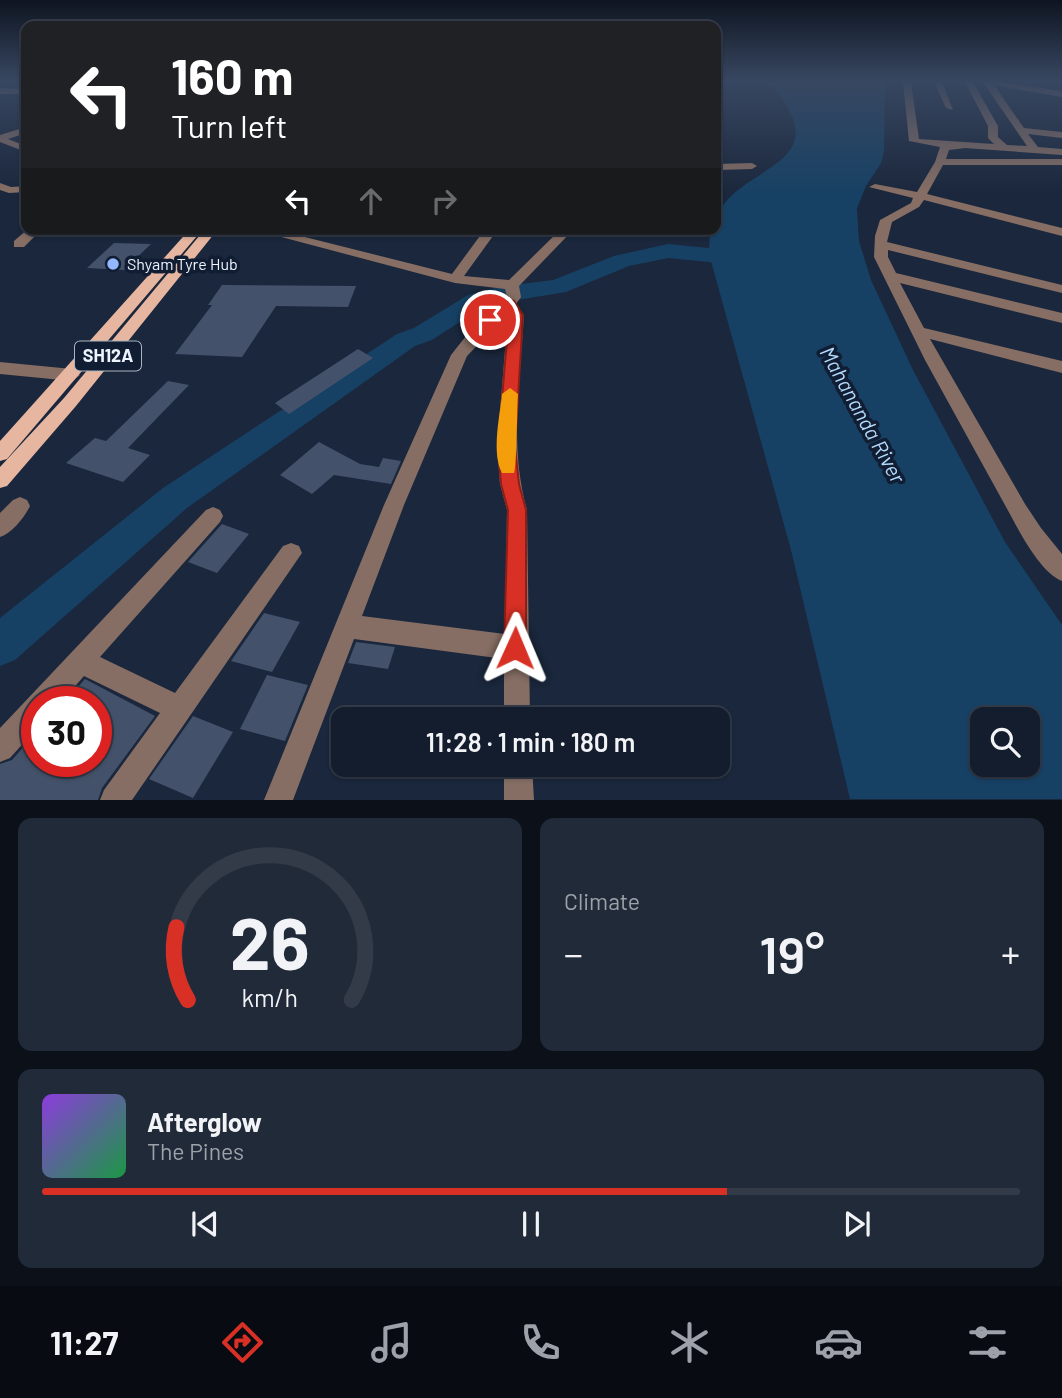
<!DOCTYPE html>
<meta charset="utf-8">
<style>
:root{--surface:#141d2d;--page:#212a39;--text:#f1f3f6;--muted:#9da2aa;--line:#333b49;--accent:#d93025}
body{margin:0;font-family:Barlow,sans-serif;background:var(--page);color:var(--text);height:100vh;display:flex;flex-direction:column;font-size:26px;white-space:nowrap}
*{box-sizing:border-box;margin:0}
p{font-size:23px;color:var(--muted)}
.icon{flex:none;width:38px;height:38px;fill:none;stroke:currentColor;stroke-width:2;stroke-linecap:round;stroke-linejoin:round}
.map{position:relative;height:800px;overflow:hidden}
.sheet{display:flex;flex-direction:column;gap:18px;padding:18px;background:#0b1019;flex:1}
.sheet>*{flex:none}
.hud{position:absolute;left:21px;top:21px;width:700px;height:214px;border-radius:14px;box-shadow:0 2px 5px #0004,0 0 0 2px var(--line);background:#202124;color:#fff;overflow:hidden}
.buttons{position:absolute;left:970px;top:707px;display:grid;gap:14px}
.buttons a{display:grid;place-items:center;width:70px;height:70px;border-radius:14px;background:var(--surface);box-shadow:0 2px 5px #0004,0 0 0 2px var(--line);font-size:35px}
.speed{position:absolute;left:21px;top:686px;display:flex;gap:14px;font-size:35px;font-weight:700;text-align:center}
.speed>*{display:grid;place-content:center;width:91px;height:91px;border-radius:50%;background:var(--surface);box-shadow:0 2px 5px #0004,0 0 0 2px var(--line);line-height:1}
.speed .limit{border:10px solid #d22;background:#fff;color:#111}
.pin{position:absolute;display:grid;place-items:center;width:60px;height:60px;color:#fff;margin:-30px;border:4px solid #fff;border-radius:50%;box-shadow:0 2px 7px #0007}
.me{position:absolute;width:77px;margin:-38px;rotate:1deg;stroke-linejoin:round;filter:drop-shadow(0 0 5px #0008)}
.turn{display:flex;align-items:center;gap:24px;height:147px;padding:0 35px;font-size:32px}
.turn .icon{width:91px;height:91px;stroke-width:2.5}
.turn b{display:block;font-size:49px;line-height:60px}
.lanes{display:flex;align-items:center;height:66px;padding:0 35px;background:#0003;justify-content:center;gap:35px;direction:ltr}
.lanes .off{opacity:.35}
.big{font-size:52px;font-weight:600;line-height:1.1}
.sheet .card{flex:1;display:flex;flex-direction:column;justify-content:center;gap:10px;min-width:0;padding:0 24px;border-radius:14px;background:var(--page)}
.sheet .dial{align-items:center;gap:0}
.dial svg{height:182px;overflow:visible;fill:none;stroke:var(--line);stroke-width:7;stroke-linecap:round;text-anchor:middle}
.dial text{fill:var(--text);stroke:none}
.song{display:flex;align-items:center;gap:21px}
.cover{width:84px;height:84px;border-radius:10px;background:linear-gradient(135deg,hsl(270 70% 55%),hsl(140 70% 35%))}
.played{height:7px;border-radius:4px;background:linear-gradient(90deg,var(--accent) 70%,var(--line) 70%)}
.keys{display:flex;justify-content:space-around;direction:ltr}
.heat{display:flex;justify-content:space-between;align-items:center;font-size:38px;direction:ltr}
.sheet .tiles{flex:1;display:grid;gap:18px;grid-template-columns:1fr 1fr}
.card:last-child{grid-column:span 2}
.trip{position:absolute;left:331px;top:707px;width:399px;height:70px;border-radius:14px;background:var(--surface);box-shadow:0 2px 5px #0004,0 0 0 2px var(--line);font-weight:600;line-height:70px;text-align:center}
.menu{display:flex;height:112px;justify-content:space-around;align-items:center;background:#080c12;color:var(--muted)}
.menu .icon{width:49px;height:49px}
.menu .selected{color:var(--accent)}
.menu b{font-size:32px;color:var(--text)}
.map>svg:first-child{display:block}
</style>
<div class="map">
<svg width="1062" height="800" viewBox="0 0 1062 800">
<rect width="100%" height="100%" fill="#1a273c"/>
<path fill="#174164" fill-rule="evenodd" d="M 765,82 L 885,82 L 884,151 L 881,163 L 866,186 L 857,208 L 859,241 L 871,280 L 912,368 L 1005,542 L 1062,625 L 1062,799 L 850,799 L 791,550 L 709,254 L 710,229 L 716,229 C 716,173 818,172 791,115 C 784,101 779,90 765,82 ZM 982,719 L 1027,719 L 1027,765 L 982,765 Z"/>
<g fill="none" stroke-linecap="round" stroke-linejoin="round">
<polygon fill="#174164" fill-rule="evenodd" points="668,244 750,252 758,254 761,259 758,264 750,266 668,258 629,266 566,292 486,305 432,340 415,346 187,508 15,660 0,666 0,618 163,488 397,334 414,328 468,295 499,287 553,280 614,256"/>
</g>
<g fill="#43526a">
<polygon points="114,243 151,244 124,270 87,268"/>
<polygon points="222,285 356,286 348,307 276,306 242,357 175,354 212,305 208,305"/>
<polygon points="358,349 373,358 289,414 275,403"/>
<polygon points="168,381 189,385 128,448 150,455 123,482 66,463 95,438 106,441"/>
<polygon points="319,442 360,464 379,467 383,458 401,461 391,484 334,475 312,494 280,475"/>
<polygon points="222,524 249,534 217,573 188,562"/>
<polygon points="264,613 300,622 272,672 231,661"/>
<polygon points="356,642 395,647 388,669 348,663"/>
<polygon points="267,675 308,685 285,741 240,729"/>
<polygon points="85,679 155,716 102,788 98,800 0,800 0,764 12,760 33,736 37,738 37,761 96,761 96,702 65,702"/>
<polygon points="193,716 233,732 193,798 149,779"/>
</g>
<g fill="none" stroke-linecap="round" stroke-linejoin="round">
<g fill="#866e64" fill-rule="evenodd">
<path d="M 903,82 L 911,82 L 919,139 L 994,144 L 988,138 L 988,126 L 965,82 L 973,82 L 998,126 L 998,137 L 1007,145 L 1027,146 L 983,82 L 1000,82 L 1062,91 L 1062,97 L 994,85 L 1024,128 L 1062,132 L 1062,138 L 1028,134 L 1038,147 L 1062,149 L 1062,155 L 965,148 L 949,150 L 946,159 L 1062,159 L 1062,165 L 943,165 L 927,194 L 1062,228 L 1062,236 L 924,200 L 919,207 L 892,222 L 887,242 L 1062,285 L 1062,293 L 888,250 L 888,257 L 896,273 L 1062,313 L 1062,323 L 900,283 L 924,328 L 1062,361 L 1062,373 L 930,339 L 1025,504 L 1041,528 L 1062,554 L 1062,581 C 1042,574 1021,535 1011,516 L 925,360 L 874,257 L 875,236 L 880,220 L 911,203 L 913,198 L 869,187 L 875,184 L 917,192 L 935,162 L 940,147 L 909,141 Z"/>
<polygon points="934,82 942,82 953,110 946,108"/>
<polygon points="0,88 26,89 26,94 0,94"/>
<polygon points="26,127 26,133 8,139 26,146 26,152 0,142 0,135"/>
<polygon points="716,164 752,163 757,166 752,169 716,170"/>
<polygon points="0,183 11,187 26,186 26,192 9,193 0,190"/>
<polygon points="28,229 42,229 24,247 14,247 14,241"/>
<path d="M 251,229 L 273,229 L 452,274 L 485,229 L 498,229 L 464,276 L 509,280 L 561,229 L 574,229 L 519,286 L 521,297 L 516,304 L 524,315 C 520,381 509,446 527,510 L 530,719 L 504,719 L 504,659 L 354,639 L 293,800 L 264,800 L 384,505 L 451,355 L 466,336 L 507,297 L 505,289 L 455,283 ZM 508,314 L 497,447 L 500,484 L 507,510 L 505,634 L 362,616 L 404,505 L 467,356 Z"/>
<polygon points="0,362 72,369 80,375 72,381 0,374"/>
<path d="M 20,497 L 27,500 L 30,506 C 24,518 12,533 0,537 L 0,513 L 13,500 Z"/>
<polygon points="213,507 220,510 223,516 220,522 100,657 175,693 283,546 291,543 299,546 302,553 132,800 100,800 104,790 160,713 84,676 61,702 37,702 37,728 10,758 0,762 0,728 206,510"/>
<polygon points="504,765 532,765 534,800 504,800"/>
</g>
<g fill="#e7b6a0" fill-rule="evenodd">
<polygon points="190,229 203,229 7,459 0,461 0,441"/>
<polygon points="205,229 218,229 76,406 7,486 0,488 0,467 64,398"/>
</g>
</g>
<linearGradient id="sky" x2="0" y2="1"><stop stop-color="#0e1521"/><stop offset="0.42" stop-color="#384761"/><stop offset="1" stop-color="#384761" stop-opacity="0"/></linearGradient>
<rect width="1062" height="193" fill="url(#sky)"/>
<polygon fill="#d93025" stroke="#8d1f18" stroke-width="2" points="509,300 514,301 523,315 515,447 519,484 526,510 526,648 523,656 515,659 507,656 504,648 508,510 501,484 498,447 509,315 508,313 490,324 483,320"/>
<path fill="#f59e0b" d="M 510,388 L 518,394 C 517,406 517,466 514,473 L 502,473 C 491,452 500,416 502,394 Z"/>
<circle fill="#93b7fd" stroke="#101d32" stroke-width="2.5" cx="113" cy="264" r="7"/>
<g text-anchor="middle" stroke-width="7" stroke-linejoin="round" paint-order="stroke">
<g font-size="16" fill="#eef4fd" stroke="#101d32" text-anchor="start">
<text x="127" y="270">Shyam Tyre Hub</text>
</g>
<rect fill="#101d32" stroke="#abb4c0" stroke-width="2" x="75" y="341.5" width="66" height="29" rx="5"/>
<g font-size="18" font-weight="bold" fill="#eef4fd">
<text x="108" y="362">SH12A</text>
</g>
<g font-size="21" font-style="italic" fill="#b3d9fd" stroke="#101d32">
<text transform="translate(862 415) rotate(61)" y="7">Mahananda River</text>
</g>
</g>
</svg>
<div class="buttons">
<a><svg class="icon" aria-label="search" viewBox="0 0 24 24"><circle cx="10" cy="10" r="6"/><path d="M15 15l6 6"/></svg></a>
</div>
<div class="speed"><div class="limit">30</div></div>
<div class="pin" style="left:490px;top:320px;background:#d93025"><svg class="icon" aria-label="arrive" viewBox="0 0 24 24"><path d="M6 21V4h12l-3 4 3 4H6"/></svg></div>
<svg class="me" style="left:515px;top:648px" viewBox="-20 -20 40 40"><path d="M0-17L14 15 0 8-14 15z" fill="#d93025" stroke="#fff" stroke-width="4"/></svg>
<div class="trip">11:28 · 1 min · 180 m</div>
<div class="hud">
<div class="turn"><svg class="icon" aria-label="left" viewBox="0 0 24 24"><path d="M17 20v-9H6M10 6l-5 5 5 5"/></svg><div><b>160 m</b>Turn left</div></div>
<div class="lanes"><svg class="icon" aria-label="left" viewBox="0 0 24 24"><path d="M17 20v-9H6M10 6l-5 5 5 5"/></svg><svg class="icon off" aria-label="ahead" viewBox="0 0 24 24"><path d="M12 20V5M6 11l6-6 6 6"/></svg><svg class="icon off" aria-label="right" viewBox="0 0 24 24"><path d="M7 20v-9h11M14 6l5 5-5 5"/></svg></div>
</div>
</div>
<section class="sheet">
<div class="tiles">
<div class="card dial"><svg viewBox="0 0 100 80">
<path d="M14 69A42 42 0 1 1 86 69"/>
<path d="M14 69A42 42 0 0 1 9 37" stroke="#d93025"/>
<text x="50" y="56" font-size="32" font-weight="700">26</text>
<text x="50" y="72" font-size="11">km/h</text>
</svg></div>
<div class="card"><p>Climate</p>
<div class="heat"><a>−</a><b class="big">19°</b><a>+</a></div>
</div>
<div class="card">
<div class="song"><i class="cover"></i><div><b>Afterglow</b><p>The Pines</p></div></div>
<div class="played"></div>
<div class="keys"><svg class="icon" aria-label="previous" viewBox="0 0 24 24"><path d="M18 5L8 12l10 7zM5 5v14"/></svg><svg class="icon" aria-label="pause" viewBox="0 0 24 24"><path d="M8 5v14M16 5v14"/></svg><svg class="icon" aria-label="next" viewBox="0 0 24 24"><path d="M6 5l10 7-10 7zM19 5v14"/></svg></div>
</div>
</div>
</section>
<nav class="menu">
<b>11:27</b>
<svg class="icon selected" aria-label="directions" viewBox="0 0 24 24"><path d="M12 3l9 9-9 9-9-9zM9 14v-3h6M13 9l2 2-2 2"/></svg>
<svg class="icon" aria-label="music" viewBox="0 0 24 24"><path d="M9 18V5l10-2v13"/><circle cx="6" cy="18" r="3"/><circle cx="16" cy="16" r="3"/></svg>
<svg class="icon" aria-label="phone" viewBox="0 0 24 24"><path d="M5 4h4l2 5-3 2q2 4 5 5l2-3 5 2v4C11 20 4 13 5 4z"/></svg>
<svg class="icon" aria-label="climate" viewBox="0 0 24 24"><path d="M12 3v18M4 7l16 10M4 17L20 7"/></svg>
<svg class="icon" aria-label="car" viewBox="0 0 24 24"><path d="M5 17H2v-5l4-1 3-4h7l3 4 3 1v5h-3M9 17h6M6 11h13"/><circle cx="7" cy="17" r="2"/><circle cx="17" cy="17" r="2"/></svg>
<svg class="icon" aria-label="filters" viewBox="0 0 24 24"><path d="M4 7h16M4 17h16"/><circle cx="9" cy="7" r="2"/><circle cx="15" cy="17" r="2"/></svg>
</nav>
